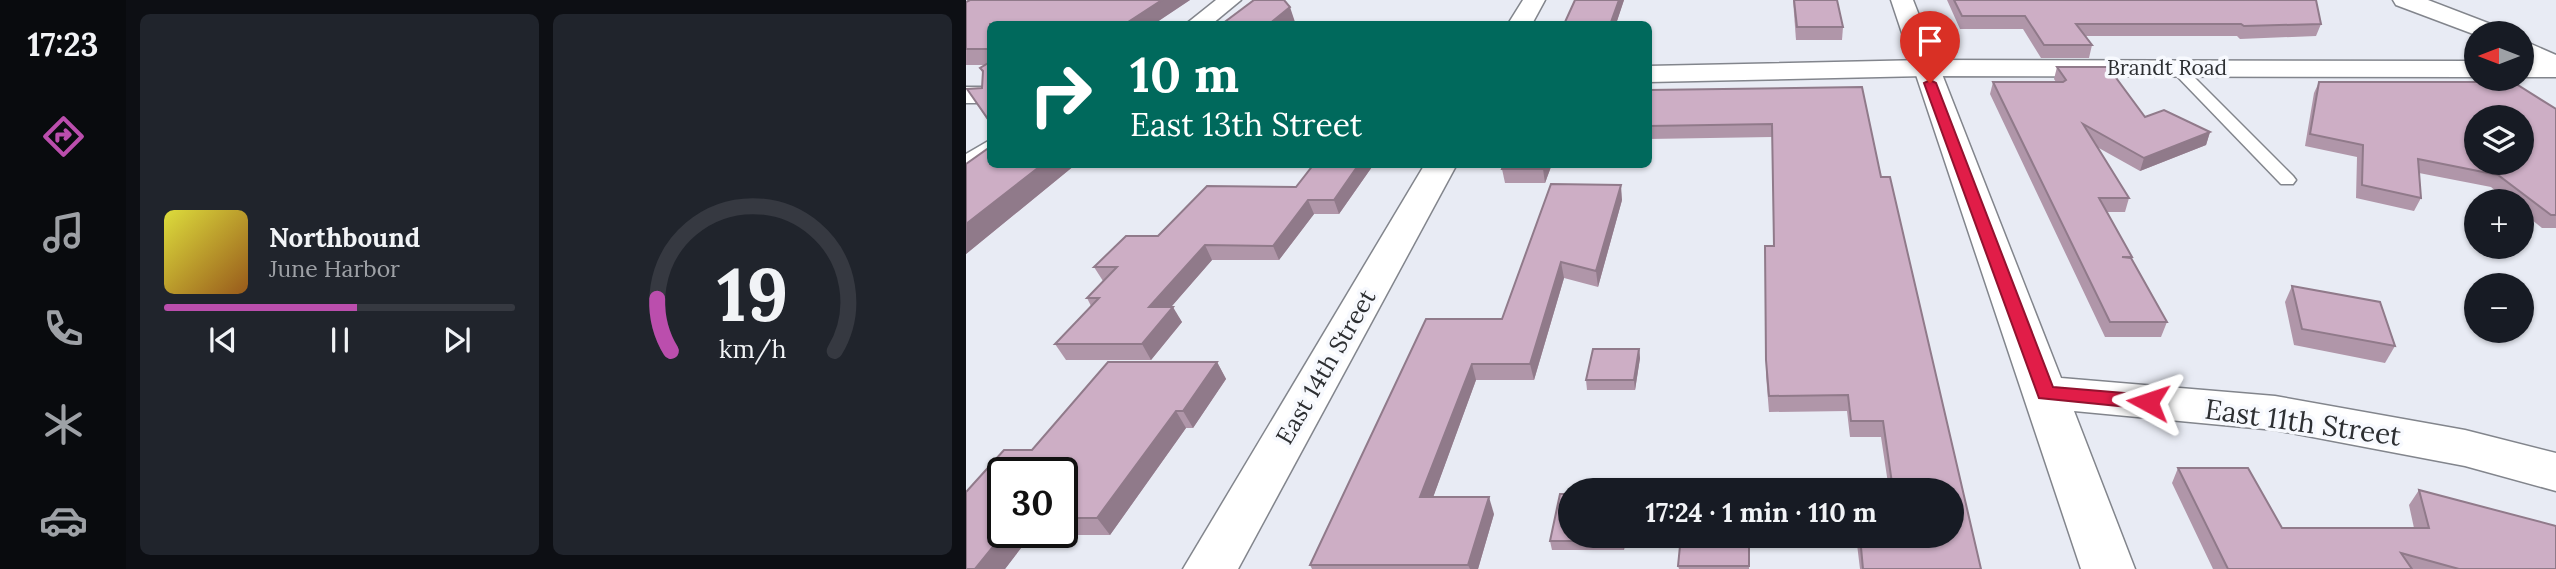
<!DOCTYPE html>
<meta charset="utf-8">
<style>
:root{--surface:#171b24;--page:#20242c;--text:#f1f3f6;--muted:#9ea1a6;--line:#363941;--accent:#bb4ead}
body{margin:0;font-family:Lora,serif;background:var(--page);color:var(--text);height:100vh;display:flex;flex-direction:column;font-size:26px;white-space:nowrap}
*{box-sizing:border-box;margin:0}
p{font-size:23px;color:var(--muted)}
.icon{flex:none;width:38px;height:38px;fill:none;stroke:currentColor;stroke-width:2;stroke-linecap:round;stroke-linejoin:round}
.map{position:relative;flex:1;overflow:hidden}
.panel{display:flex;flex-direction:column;gap:14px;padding:14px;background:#0d0f14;width:840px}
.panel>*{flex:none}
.guide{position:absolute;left:21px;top:21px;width:665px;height:147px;border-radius:10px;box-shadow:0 2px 5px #0004;background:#00695c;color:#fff;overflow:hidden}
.needle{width:46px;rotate:270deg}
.buttons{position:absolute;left:1498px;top:21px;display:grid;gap:14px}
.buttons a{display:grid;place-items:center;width:70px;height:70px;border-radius:50%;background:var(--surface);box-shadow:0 2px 5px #0004;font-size:35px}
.speed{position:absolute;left:21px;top:457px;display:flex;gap:14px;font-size:35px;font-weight:700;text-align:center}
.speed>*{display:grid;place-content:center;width:91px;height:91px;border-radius:50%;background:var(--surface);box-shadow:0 2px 5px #0004;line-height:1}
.speed .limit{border:4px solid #111;border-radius:10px;background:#fff;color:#111}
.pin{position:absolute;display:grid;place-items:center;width:60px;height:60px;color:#fff;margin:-72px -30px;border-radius:50% 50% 50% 0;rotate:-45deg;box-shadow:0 0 7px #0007}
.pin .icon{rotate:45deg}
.me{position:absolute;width:77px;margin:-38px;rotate:275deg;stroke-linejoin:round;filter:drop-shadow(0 0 5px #0008)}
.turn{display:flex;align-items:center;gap:24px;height:147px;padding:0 28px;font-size:32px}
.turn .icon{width:91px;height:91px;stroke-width:2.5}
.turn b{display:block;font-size:49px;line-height:60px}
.panel .widget{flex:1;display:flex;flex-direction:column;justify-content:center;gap:10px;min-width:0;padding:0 24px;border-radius:10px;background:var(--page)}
.panel .dial{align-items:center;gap:0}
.dial svg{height:182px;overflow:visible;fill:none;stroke:var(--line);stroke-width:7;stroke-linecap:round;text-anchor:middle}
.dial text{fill:var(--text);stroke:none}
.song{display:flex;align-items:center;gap:21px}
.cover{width:84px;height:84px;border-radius:10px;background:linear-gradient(135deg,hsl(60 70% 55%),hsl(30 70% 35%))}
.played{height:7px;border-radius:4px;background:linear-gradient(90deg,var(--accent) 55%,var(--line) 55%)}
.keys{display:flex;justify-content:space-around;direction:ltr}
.panel .tiles{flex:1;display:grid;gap:14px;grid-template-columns:repeat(2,1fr)}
.trip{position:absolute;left:592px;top:478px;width:406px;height:70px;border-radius:35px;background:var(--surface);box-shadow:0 2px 5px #0004;font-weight:700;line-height:70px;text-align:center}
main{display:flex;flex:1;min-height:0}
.dock{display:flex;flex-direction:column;width:126px;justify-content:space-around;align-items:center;background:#090b0e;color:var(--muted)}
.dock .icon{width:49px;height:49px}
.dock .active{color:var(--accent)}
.dock b{font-size:32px;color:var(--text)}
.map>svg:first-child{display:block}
</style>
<main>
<nav class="dock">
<b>17:23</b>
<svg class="icon active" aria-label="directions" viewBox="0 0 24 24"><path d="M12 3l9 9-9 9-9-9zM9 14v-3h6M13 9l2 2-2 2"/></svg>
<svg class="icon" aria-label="music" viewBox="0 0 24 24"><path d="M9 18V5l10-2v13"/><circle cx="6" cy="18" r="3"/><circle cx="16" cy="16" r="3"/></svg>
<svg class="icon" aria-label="phone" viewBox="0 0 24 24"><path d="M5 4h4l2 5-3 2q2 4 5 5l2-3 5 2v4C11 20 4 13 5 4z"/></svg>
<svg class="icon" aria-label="climate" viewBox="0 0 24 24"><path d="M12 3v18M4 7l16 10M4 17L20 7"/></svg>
<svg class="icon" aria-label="car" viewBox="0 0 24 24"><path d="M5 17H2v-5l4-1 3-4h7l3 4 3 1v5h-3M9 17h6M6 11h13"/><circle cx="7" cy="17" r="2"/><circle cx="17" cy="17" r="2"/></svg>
</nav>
<section class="panel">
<div class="tiles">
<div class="widget">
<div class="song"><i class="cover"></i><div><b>Northbound</b><p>June Harbor</p></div></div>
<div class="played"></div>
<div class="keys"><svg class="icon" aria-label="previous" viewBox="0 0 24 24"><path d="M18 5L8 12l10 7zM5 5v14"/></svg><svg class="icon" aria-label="pause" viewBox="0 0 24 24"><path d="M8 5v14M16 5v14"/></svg><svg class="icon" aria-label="next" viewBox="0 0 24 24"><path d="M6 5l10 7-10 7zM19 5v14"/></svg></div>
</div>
<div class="widget dial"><svg viewBox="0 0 100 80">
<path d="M14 69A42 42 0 1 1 86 69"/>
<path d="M14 69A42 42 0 0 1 8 46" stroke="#bb4ead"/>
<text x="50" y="56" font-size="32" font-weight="700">19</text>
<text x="50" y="72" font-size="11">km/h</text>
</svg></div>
</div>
</section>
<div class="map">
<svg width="1590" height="569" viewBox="0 0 1590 569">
<rect width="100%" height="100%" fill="#e8ebf4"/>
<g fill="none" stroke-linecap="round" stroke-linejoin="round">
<defs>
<g id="service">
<polygon points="1211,64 1216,65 1327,176 1330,180 1327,184 1315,184 1206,71 1206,65"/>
<polygon points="24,140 24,152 0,167 0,154"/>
</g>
<g id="minor">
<polygon points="250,0 275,0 246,24 220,24"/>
<polygon points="557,0 579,0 566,24 542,24"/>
<polygon points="925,0 947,0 1095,378 1309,396 1499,430 1590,453 1590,491 1499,466 1309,430 1108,411 1169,569 1115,569"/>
<polygon points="1427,0 1462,0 1535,28 1538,33 1510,35 1430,5"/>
<polygon points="1556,40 1590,55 1590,73 1556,58"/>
<polygon points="459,164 491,164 272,569 217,569"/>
</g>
<g id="tertiary">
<polygon points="959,60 1510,61 1510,77 959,76 682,82 682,66"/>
<rect x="1556" y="61" width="34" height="16"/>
<rect x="0" y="87" width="24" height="16"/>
</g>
</defs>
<use href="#service" stroke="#82858c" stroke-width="3"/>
<use href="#minor" stroke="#82858c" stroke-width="3"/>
<use href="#tertiary" stroke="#82858c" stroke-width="3"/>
<use href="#service" fill="#fff" fill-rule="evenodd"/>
<use href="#minor" fill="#fff" fill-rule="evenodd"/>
<use href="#tertiary" fill="#fff" fill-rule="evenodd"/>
</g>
<g fill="#b096a9" fill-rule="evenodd">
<polygon points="224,0 188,24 24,24 24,124 1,89 16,88 17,74 14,68 19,65 0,65 0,2"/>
<polygon points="609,0 658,0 650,24 599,24 599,22"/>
<polygon points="827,0 871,0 877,27 876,40 830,40"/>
<polygon points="981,0 1350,0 1355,24 1350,36 1274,39 1271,36 1120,36 1126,45 1123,58 1075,58 1057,29 994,29"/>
<polygon points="1091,67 1179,117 1244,132 1240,145 1174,171 1131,147 1163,198 1159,212 1141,212 1166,257 1165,259 1201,322 1195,337 1139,337 1024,94 1027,82 1090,82 1088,79"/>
<polygon points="1353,82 1590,109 1590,228 1576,228 1556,212 1556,201 1542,201 1525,187 1453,173 1455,198 1448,211 1390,198 1391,157 1339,146 1348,93"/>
<polygon points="896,87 915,177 1015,569 894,569 890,536 985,536 985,490 923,490 915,437 884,437 881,411 803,412 800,375 799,246 808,246 806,137 682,139 682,90"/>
<polygon points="0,164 224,164 223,165 109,165 0,254"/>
<polygon points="408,164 373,214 348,214 313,260 246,260 205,307 216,322 185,360 100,360 89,344 125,306 121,298 137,281 128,267 192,236 330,187"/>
<polygon points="538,164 586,164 579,183 539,183 536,169"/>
<polygon points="656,200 632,287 598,278 568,380 510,380 467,497 528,514 512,569 346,569 344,565 536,319"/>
<polygon points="1326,286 1429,346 1419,363 1328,345 1319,302"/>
<polygon points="673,349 674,358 669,390 621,390 620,380"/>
<path d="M 142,362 L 251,362 L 260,379 L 227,428 L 220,428 L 144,535 L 65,535 L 39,569 L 0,569 L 0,492 L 38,450 L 66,450 ZM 37,472 L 96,472 L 96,532 L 37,532 Z"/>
<polygon points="1212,468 1316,528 1448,528 1443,505 1453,490 1590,569 1247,569 1206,483"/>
<polygon points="604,536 660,536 658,550 586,550 584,541"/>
<polygon points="784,536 783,569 713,569 712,566"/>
</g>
<g fill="#907a8a">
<polygon points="196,0 224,0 188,24 159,24"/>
<polygon points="653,0 658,0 650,24 645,24 645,22"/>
<polygon points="324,7 329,22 326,24 303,24"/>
<polygon points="1244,132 1240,145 1174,171 1178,158"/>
<polygon points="77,164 108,164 109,165 0,254 0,224"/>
<polygon points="393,164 408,164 373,214 368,200"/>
<polygon points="579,164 586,164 579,183 577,169"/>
<polygon points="655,185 656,200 632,287 630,271"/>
<polygon points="342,200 348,214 313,260 307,246"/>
<polygon points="239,245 246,260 192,322 183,307"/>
<polygon points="595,262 598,278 568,380 564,364"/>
<polygon points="207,307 216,322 185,360 176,344"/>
<polygon points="673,349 674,358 669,390 668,380"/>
<polygon points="251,362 260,379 227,428 217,411"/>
<polygon points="506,364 510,380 461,514 454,497"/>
<polygon points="210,411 220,428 144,535 131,518"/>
<polygon points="523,497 528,514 512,569 504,569 502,565"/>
<polygon points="39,532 62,532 65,535 39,569 9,569"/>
<polygon points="657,536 660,536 658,550 656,541"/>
</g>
<g fill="#cdaec5" stroke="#907a8a" stroke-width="2" fill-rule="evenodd">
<polygon points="4,0 196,0 159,24 24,24 24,49 0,49 0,2"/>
<polygon points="288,0 318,0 324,7 303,24 256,24"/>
<polygon points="609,0 653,0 645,22 599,22"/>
<polygon points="828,0 871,0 877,27 831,27"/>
<polygon points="988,0 1350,0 1355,24 1278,26 1275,24 1110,24 1126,45 1078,45 1059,16 996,16"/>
<polygon points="24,62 24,122 1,89 16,88 17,71 14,68"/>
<polygon points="1091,67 1142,67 1179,117 1198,110 1244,132 1178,158 1117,124 1163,198 1133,198 1166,257 1156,257 1165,258 1201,322 1144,322 1027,82 1097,82 1100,80"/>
<path d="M 1353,82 L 1547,82 L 1590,109 L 1590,215 L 1585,215 L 1532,175 L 1452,159 L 1455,198 L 1396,185 L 1397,145 L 1344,134 ZM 1510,117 L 1556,117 L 1556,163 L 1510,163 Z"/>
<polygon points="896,87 915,177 924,177 1015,569 897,569 894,536 985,536 985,490 927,490 917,421 885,421 882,395 803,396 800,360 799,246 808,246 806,124 682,126 682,90"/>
<polygon points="24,147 24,164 77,164 0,224 0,164"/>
<polygon points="348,164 393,164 368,200 342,200 307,246 239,245 183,307 207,307 176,344 89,344 133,298 121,298 151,267 128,267 160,236 192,236 241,186 330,187"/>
<polygon points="538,164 579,164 577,169 536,169"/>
<polygon points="585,184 655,185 630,271 595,262 564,364 506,364 454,497 523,497 502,565 344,565 460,319 536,319"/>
<polygon points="1326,286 1414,302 1429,346 1336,329"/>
<polygon points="627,349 673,349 668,380 620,380"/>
<polygon points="142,362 251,362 217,411 210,411 131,518 96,518 96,472 37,472 37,532 39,532 9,569 0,569 0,492 38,450 66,450"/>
<polygon points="1212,468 1282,468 1316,528 1463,528 1453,490 1590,526 1590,569 1493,569 1435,553 1446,569 1262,569"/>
<polygon points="594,494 604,494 604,536 657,536 656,541 584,541"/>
<polygon points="715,536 783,536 783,566 712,566"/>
</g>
<polygon fill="#e11d48" stroke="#92132f" stroke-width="2" points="964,80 970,83 1087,387 1182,395 1189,397 1192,402 1189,407 1182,409 1073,398 958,83"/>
<g text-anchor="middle" stroke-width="7" stroke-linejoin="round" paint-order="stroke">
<g font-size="21" fill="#2d2f32" stroke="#f7f9fe">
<text x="1201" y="75">Brandt Road</text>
</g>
<g font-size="24" fill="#2d2f32" stroke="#f7f9fe">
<text transform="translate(360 367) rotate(-60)" y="8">East 14th Street</text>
</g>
<g font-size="28" fill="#2d2f32" stroke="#f7f9fe">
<text transform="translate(1337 422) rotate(8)" y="10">East 11th Street</text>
</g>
</g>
</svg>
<div class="buttons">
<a><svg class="needle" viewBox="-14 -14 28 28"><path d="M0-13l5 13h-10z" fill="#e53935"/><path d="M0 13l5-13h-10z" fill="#9ea1a6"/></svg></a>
<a><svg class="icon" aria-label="layers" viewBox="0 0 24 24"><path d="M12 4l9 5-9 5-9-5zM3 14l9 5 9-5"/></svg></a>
<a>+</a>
<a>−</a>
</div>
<div class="speed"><div class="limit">30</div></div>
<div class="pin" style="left:964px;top:83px;background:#d93025"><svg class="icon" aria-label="arrive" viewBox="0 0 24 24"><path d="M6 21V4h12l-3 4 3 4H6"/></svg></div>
<svg class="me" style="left:1182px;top:402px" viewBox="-20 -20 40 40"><path d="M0-17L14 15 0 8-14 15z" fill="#e11d48" stroke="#fff" stroke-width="4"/></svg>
<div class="trip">17:24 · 1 min · 110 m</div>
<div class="guide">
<div class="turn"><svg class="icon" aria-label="right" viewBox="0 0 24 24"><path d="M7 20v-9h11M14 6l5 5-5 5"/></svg><div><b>10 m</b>East 13th Street</div></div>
</div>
</div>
</main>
